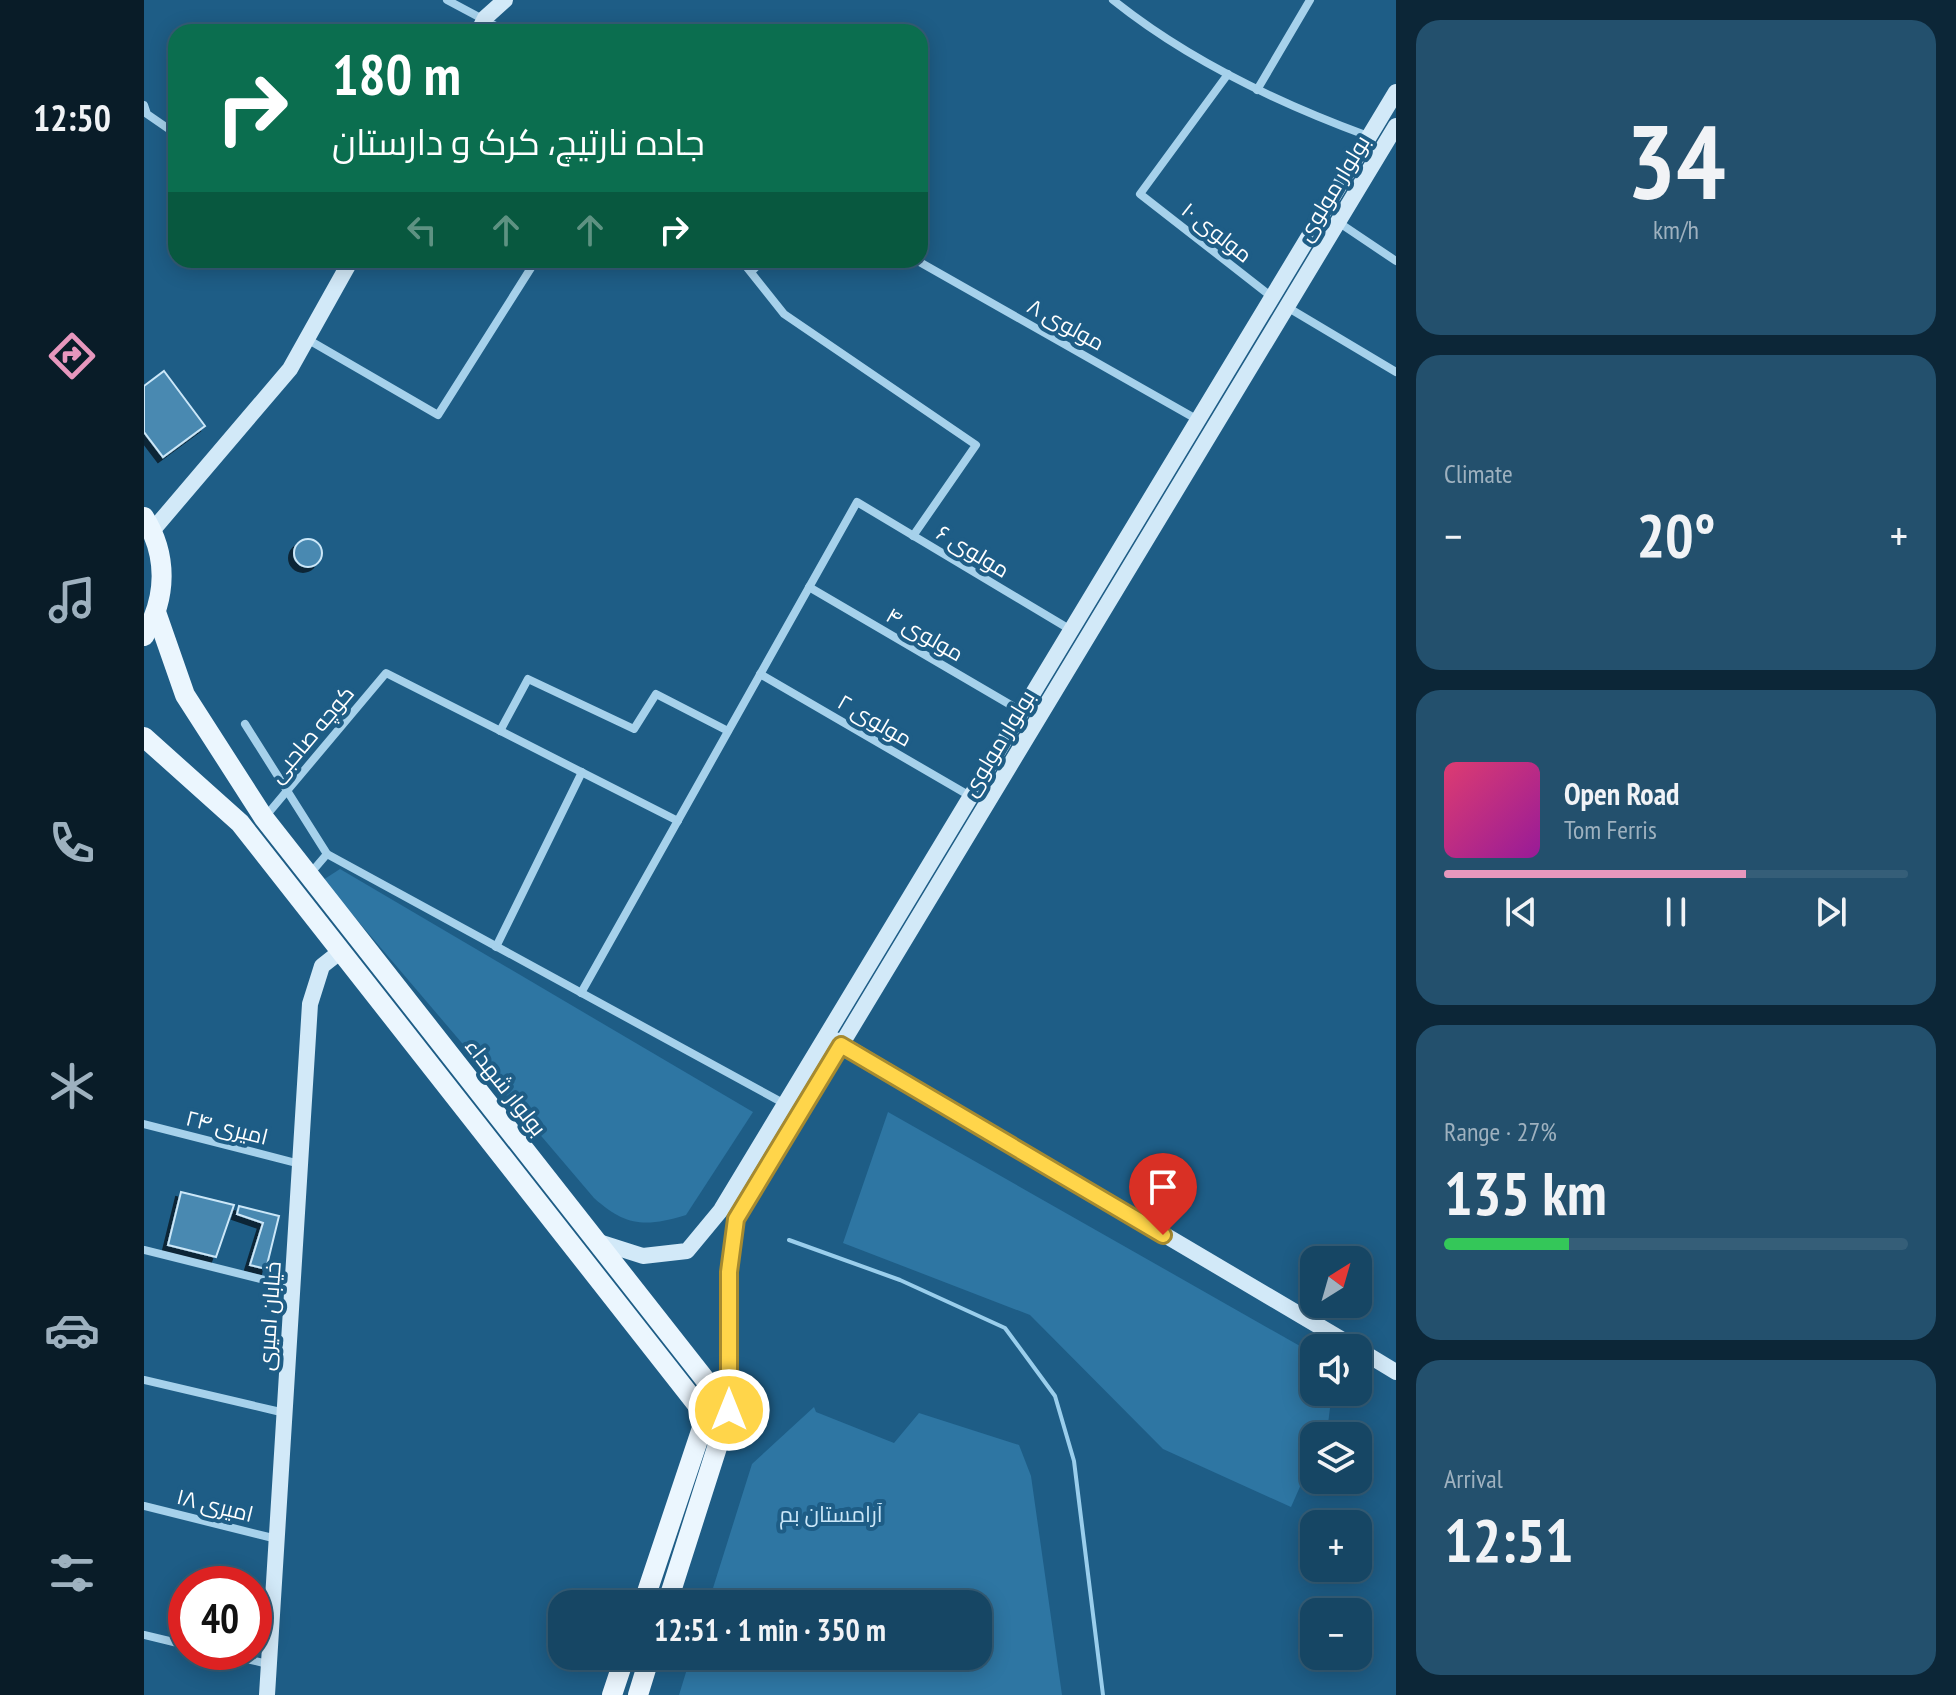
<!DOCTYPE html>
<meta charset="utf-8">
<style>
:root{--surface:#164664;--page:#23506d;--text:#f1f3f6;--muted:#9eb1bf;--line:#355e78;--accent:#e797bd}
body{margin:0;font-family:"PT Sans Narrow",Cairo,sans-serif;background:var(--page);color:var(--text);height:100vh;display:flex;flex-direction:column;font-size:30px;white-space:nowrap}
*{box-sizing:border-box;margin:0}
p{font-size:26px;color:var(--muted)}
.icon{flex:none;width:44px;height:44px;fill:none;stroke:currentColor;stroke-width:2;stroke-linecap:round;stroke-linejoin:round}
.map{position:relative;flex:1;overflow:hidden}
.drawer{display:flex;flex-direction:column;gap:20px;padding:20px;background:#0c2637;width:560px}
.drawer>*{flex:none}
.guide{position:absolute;left:24px;top:24px;width:760px;height:244px;border-radius:24px;box-shadow:0 4px 20px #0003,0 0 0 2px var(--line);background:#0b6e4f;color:#fff;overflow:hidden}
.needle{width:52px;rotate:37deg}
.fabs{position:absolute;left:1156px;top:1246px;display:grid;gap:16px}
.fabs a{display:grid;place-items:center;width:72px;height:72px;border-radius:16px;background:var(--surface);box-shadow:0 4px 20px #0003,0 0 0 2px var(--line);font-size:40px}
.speed{position:absolute;left:24px;top:1566px;display:flex;gap:16px;font-size:40px;font-weight:700;text-align:center}
.speed>*{display:grid;place-content:center;width:104px;height:104px;border-radius:50%;background:var(--surface);box-shadow:0 4px 20px #0003,0 0 0 2px var(--line);line-height:1}
.speed .limit{border:12px solid #d22;background:#fff;color:#111}
.pin{position:absolute;display:grid;place-items:center;width:68px;height:68px;color:#fff;margin:-82px -34px;border-radius:50% 50% 50% 0;rotate:-45deg;box-shadow:0 0 8px #0007}
.pin .icon{rotate:45deg}
.me{position:absolute;width:88px;margin:-44px;rotate:0deg;stroke-linejoin:round;filter:drop-shadow(0 0 6px #0008)}
.turn{display:flex;align-items:center;gap:28px;height:168px;padding:0 32px;font-size:36px}
.turn .icon{width:104px;height:104px;stroke-width:2.5}
.turn b{display:block;font-size:56px;line-height:68px}
.lanes{display:flex;align-items:center;height:76px;padding:0 32px;background:#0003;justify-content:center;gap:40px;direction:ltr}
.lanes .off{opacity:.35}
.big{font-size:60px;font-weight:800;line-height:1.1}
.drawer .card{flex:1;display:flex;flex-direction:column;justify-content:center;gap:12px;min-width:0;padding:0 28px;border-radius:24px;background:var(--page)}
.drawer .dial{align-items:center;gap:0}
.dial b{font-size:104px;line-height:1}
.song{display:flex;align-items:center;gap:24px}
.cover{width:96px;height:96px;border-radius:12px;background:linear-gradient(135deg,hsl(340 70% 55%),hsl(300 70% 35%))}
.played{height:8px;border-radius:4px;background:linear-gradient(90deg,var(--accent) 65%,var(--line) 65%)}
.keys{display:flex;justify-content:space-around;direction:ltr}
.heat{display:flex;justify-content:space-between;align-items:center;font-size:44px;direction:ltr}
.charge{height:12px;border-radius:6px;background:linear-gradient(90deg,#34c759 27%,var(--line) 0)}
.trip{position:absolute;left:404px;top:1590px;width:444px;height:80px;border-radius:24px;background:var(--surface);box-shadow:0 4px 20px #0003,0 0 0 2px var(--line);font-weight:800;line-height:80px;text-align:center}
main{display:flex;flex:1;min-height:0}
.tabs{display:flex;flex-direction:column;width:144px;justify-content:space-around;align-items:center;background:#091c28;color:var(--muted)}
.tabs .icon{width:56px;height:56px}
.tabs .selected{color:var(--accent)}
.tabs b{font-size:36px;color:var(--text)}
.map>svg:first-child{display:block}
</style>
<main>
<nav class="tabs">
<b>12:50</b>
<svg class="icon selected" aria-label="directions" viewBox="0 0 24 24"><path d="M12 3l9 9-9 9-9-9zM9 14v-3h6M13 9l2 2-2 2"/></svg>
<svg class="icon" aria-label="music" viewBox="0 0 24 24"><path d="M9 18V5l10-2v13"/><circle cx="6" cy="18" r="3"/><circle cx="16" cy="16" r="3"/></svg>
<svg class="icon" aria-label="phone" viewBox="0 0 24 24"><path d="M5 4h4l2 5-3 2q2 4 5 5l2-3 5 2v4C11 20 4 13 5 4z"/></svg>
<svg class="icon" aria-label="climate" viewBox="0 0 24 24"><path d="M12 3v18M4 7l16 10M4 17L20 7"/></svg>
<svg class="icon" aria-label="car" viewBox="0 0 24 24"><path d="M5 17H2v-5l4-1 3-4h7l3 4 3 1v5h-3M9 17h6M6 11h13"/><circle cx="7" cy="17" r="2"/><circle cx="17" cy="17" r="2"/></svg>
<svg class="icon" aria-label="filters" viewBox="0 0 24 24"><path d="M4 7h16M4 17h16"/><circle cx="9" cy="7" r="2"/><circle cx="15" cy="17" r="2"/></svg>
</nav>
<div class="map">
<svg width="1252" height="1695" viewBox="0 0 1252 1695">
<defs>
<filter id="shadow"><feDropShadow dx="-5" dy="5" stdDeviation="0" flood-color="#0009"/></filter>
</defs>
<rect width="100%" height="100%" fill="#1e5d86"/>
<g fill="#2e76a3">
<path d="M 196,869 L 609,1112 L 542,1215 C 502,1227 482,1227 450,1198 L 179,880 Z"/>
<polygon points="744,1112 1170,1354 1170,1392 1188,1392 1184,1424 1179,1436 1170,1436 1170,1455 1147,1507 1019,1449 886,1315 699,1243"/>
<polygon points="670,1407 672,1412 750,1443 775,1413 875,1445 887,1476 918,1695 535,1695 547,1656 834,1656 834,1604 564,1604 608,1464"/>
</g>
<g fill="none" stroke-linecap="round" stroke-linejoin="round">
<polyline stroke="#9aceec" stroke-width="4" points="645,1240 756,1280 861,1328 911,1396 930,1461 959,1695"/>
</g>
<g fill="#4a89b1" stroke="#cbe7f8" stroke-width="2" filter="url(#shadow)">
<polygon points="20,371 61,426 19,457 0,432 0,386"/>
<circle cx="164" cy="553" r="14"/>
<polygon points="37,1192 90,1205 72,1257 24,1245"/>
<polygon points="95,1206 135,1216 122,1269 106,1265 119,1223 93,1214"/>
</g>
<g fill="none" stroke-linecap="round" stroke-linejoin="round">
<g stroke="#a6d1eb" stroke-width="8">
<polyline points="303,0 363,32"/>
<path d="M 969,0 C 1045,61 1134,103 1224,136"/>
<polyline points="1084,74 996,194 1128,297"/>
<polyline points="1113,90 1166,0"/>
<polyline points="0,105 3,114 32,134"/>
<polyline points="1194,222 1252,261"/>
<polyline points="597,260 640,314 832,445 769,536"/>
<polyline points="772,260 1054,420"/>
<polyline points="608,271 619,260"/>
<polyline points="1143,307 1252,372"/>
<polyline points="163,339 294,415 392,260"/>
<polyline points="665,587 877,711"/>
<polyline points="616,674 826,796"/>
<polyline points="101,724 183,854 641,1104"/>
<polyline points="356,731 384,679 490,729 512,694 584,731"/>
<polyline points="121,817 242,673 534,821"/>
<polyline points="165,875 183,854"/>
<polyline points="352,947 438,772"/>
<polyline points="437,993 713,502 927,630"/>
<polyline points="0,1124 156,1164"/>
<polyline points="0,1250 149,1287"/>
<polyline points="0,1380 141,1413"/>
<polyline points="0,1506 133,1539"/>
<polyline points="0,1635 42,1645"/>
<polyline points="72,1652 124,1664"/>
</g>
<g stroke="#d2e9f8" stroke-width="16">
<polyline points="334,32 341,18 361,0"/>
<polyline points="8,531 146,369 207,260"/>
<polyline points="691,1040 1212,1348"/>
<polyline points="452,1241 499,1256 543,1251 577,1210 1252,92"/>
<polyline points="1214,1349 1252,1372"/>
<polyline points="585,1410 585,1272 592,1219 1252,126"/>
<polyline points="123,1695 166,1004 178,966 197,951"/>
</g>
<g stroke="#ebf6fe" stroke-width="20">
<path d="M 0,517 C 24,555 23,598 0,636"/>
<polyline points="12,612 41,695 120,818 585,1410 523,1604"/>
<polyline points="0,737 96,823 562,1416 499,1604"/>
<polyline points="468,1695 481,1656"/>
<polyline points="494,1695 506,1656"/>
</g>
</g>
<g fill="none" stroke-linecap="round" stroke-linejoin="round">
<defs>
<polyline id="route" points="585,1410 585,1272 592,1219 697,1045 1019,1235"/>
</defs>
<use href="#route" stroke="#a68a30" stroke-width="20"/>
<use href="#route" stroke="#ffd54a" stroke-width="14"/>
</g>
<g text-anchor="middle" stroke-width="8" stroke-linejoin="round" paint-order="stroke">
<g font-size="22" fill="#fff" stroke="#1e5d86">
<text transform="translate(1189 188) rotate(-59)" y="8">بولوار مولوی</text>
<text transform="translate(1073 232) rotate(38)" y="8">مولوی ۱۰</text>
<text transform="translate(922 324) rotate(29)" y="8">مولوی ۸</text>
<text transform="translate(829 551) rotate(31)" y="8">مولوی ۶</text>
<text transform="translate(781 634) rotate(30)" y="8">مولوی ۴</text>
<text transform="translate(731 720) rotate(30)" y="8">مولوی ۲</text>
<text transform="translate(167 734) rotate(-50)" y="8">کوچه صاحبی</text>
<text transform="translate(854 743) rotate(-59)" y="8">بولوار مولوی</text>
<text transform="translate(362 1087) rotate(52)" y="8">بولوار شهداء</text>
<text transform="translate(83 1127) rotate(14)" y="8">امیری ۲۴</text>
<text transform="translate(125 1316) rotate(-86)" y="8">خیابان امیری</text>
<text transform="translate(71 1505) rotate(14)" y="8">امیری ۱۸</text>
</g>
<g font-size="22" fill="#cbe7f8" stroke="#1e5d86">
<text x="687" y="1522">آرامستان بم</text>
</g>
</g>
</svg>
<div class="fabs">
<a><svg class="needle" viewBox="-14 -14 28 28"><path d="M0-13l5 13h-10z" fill="#e53935"/><path d="M0 13l5-13h-10z" fill="#9eb1bf"/></svg></a>
<a><svg class="icon" aria-label="sound" viewBox="0 0 24 24"><path d="M4 9h4l5-4v14l-5-4H4zM17 9q2 3 0 6"/></svg></a>
<a><svg class="icon" aria-label="layers" viewBox="0 0 24 24"><path d="M12 4l9 5-9 5-9-5zM3 14l9 5 9-5"/></svg></a>
<a>+</a>
<a>−</a>
</div>
<div class="speed"><div class="limit">40</div></div>
<div class="pin" style="left:1019px;top:1235px;background:#d93025"><svg class="icon" aria-label="arrive" viewBox="0 0 24 24"><path d="M6 21V4h12l-3 4 3 4H6"/></svg></div>
<svg class="me" style="left:585px;top:1410px" viewBox="-20 -20 40 40"><circle r="17" fill="#ffd54a" stroke="#fff" stroke-width="3"/><path d="M0-11L8 9 0 5-8 9z" fill="#fff"/></svg>
<div class="trip">12:51 · 1 min · 350 m</div>
<div class="guide">
<div class="turn"><svg class="icon" aria-label="right" viewBox="0 0 24 24"><path d="M7 20v-9h11M14 6l5 5-5 5"/></svg><div><b>180 m</b>جاده نارتیچ، کرک و دارستان</div></div>
<div class="lanes"><svg class="icon off" aria-label="left" viewBox="0 0 24 24"><path d="M17 20v-9H6M10 6l-5 5 5 5"/></svg><svg class="icon off" aria-label="ahead" viewBox="0 0 24 24"><path d="M12 20V5M6 11l6-6 6 6"/></svg><svg class="icon off" aria-label="ahead" viewBox="0 0 24 24"><path d="M12 20V5M6 11l6-6 6 6"/></svg><svg class="icon" aria-label="right" viewBox="0 0 24 24"><path d="M7 20v-9h11M14 6l5 5-5 5"/></svg></div>
</div>
</div>
<section class="drawer">
<div class="card dial"><b>34</b><p>km/h</p></div>
<div class="card"><p>Climate</p>
<div class="heat"><a>−</a><b class="big">20°</b><a>+</a></div>
</div>
<div class="card">
<div class="song"><i class="cover"></i><div><b>Open Road</b><p>Tom Ferris</p></div></div>
<div class="played"></div>
<div class="keys"><svg class="icon" aria-label="previous" viewBox="0 0 24 24"><path d="M18 5L8 12l10 7zM5 5v14"/></svg><svg class="icon" aria-label="pause" viewBox="0 0 24 24"><path d="M8 5v14M16 5v14"/></svg><svg class="icon" aria-label="next" viewBox="0 0 24 24"><path d="M6 5l10 7-10 7zM19 5v14"/></svg></div>
</div>
<div class="card"><p>Range · 27%</p><b class="big">135 km</b><div class="charge"></div></div>
<div class="card"><p>Arrival</p><b class="big">12:51</b></div>
</section>
</main>
